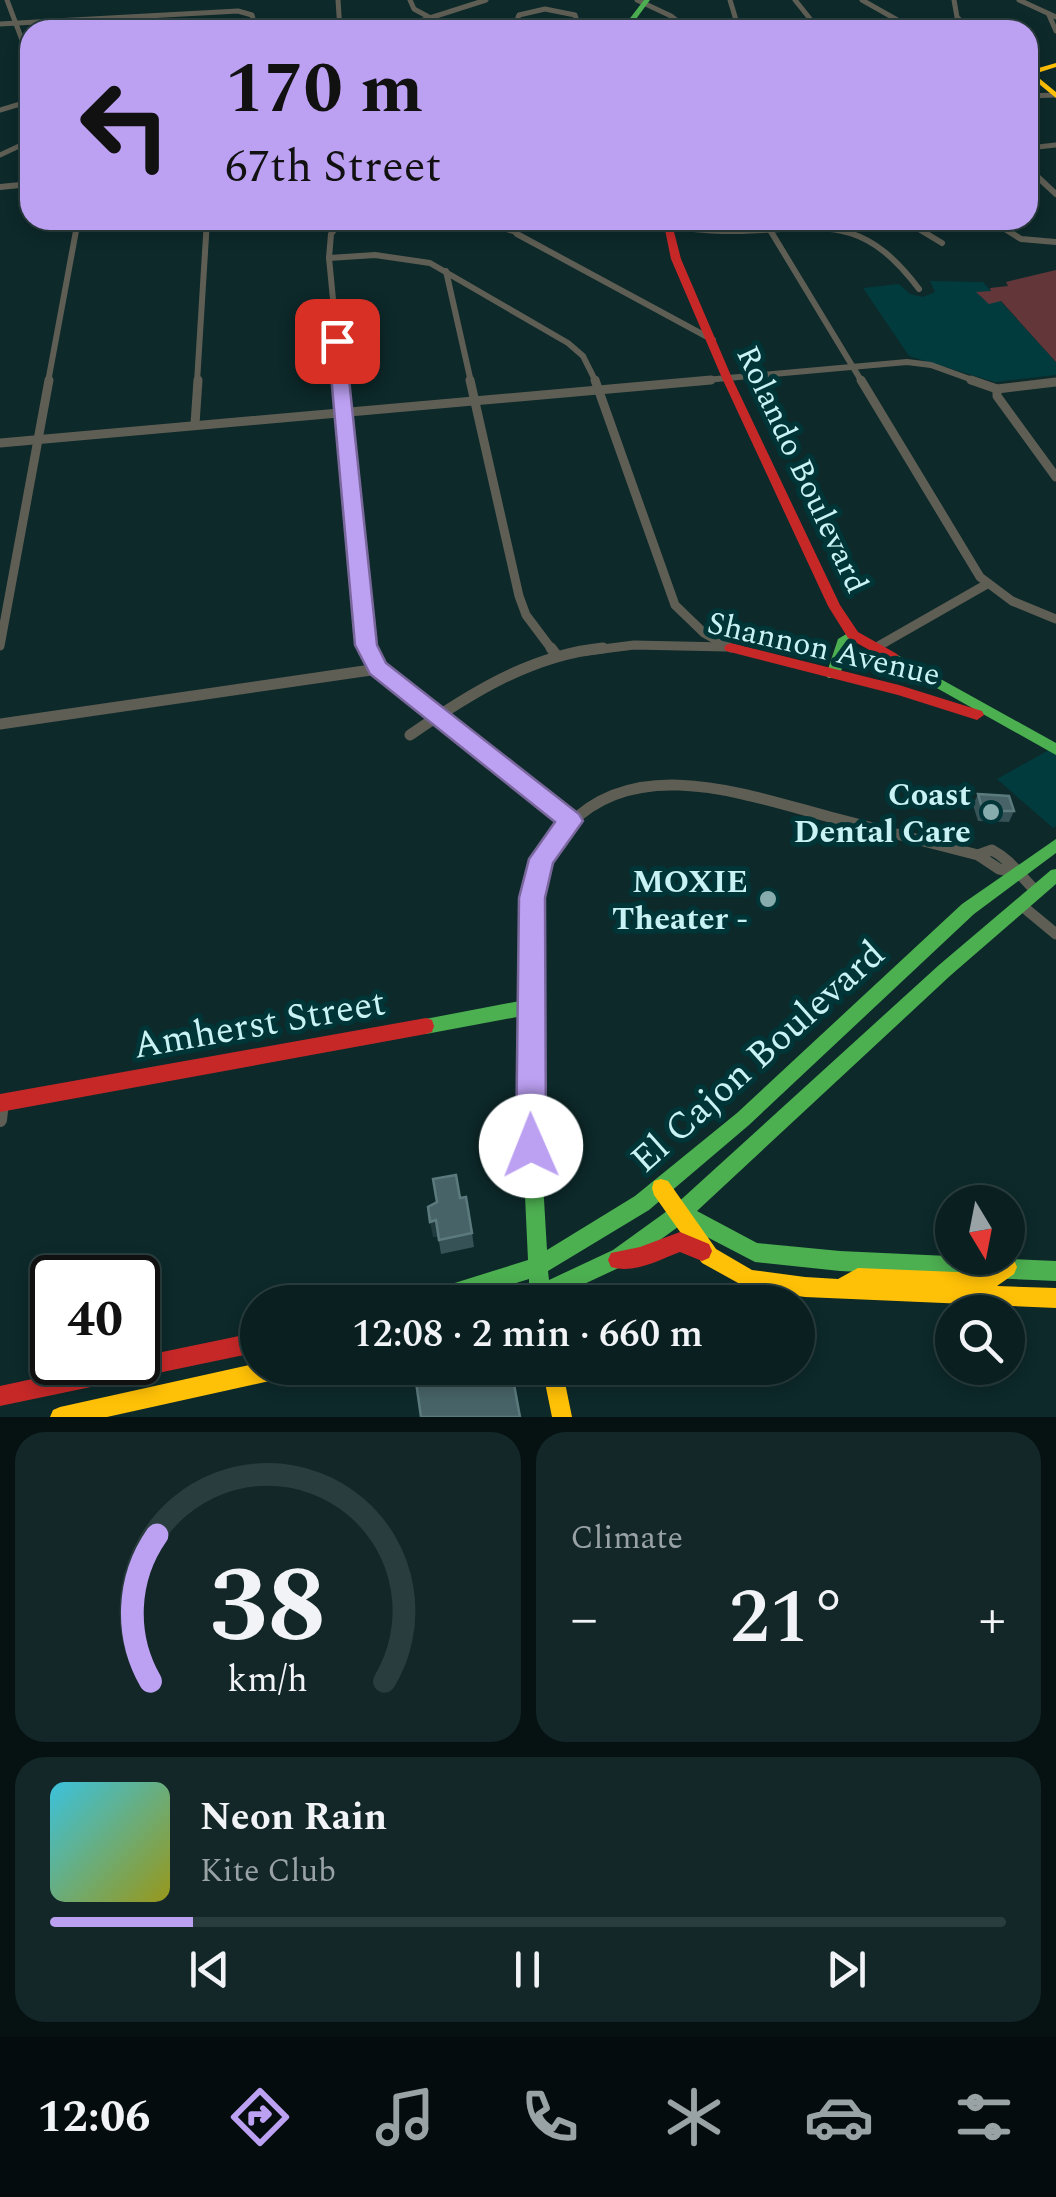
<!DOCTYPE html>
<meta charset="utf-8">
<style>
:root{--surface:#0a1f20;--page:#132729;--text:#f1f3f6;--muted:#99a2a5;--line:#2a3d3e;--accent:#bca0f2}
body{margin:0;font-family:Spectral,serif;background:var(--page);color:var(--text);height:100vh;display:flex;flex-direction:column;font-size:38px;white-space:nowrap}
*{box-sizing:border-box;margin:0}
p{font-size:32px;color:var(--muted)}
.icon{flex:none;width:55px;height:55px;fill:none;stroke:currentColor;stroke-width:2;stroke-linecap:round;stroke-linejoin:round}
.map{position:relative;height:1417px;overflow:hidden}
.details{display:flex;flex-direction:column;gap:15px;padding:15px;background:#061112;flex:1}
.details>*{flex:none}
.top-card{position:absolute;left:20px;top:20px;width:1018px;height:210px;border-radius:30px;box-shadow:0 5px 15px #0003,0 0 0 2px var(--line);background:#bca0f2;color:#111;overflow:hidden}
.needle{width:65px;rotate:170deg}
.controls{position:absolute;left:935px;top:1185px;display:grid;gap:20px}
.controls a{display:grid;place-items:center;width:90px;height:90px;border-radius:50%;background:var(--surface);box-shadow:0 5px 15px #0003,0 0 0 2px var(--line);font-size:50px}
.speed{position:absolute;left:30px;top:1255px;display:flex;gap:20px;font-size:50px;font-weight:700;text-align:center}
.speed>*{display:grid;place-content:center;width:130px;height:130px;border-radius:50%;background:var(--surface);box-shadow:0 5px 15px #0003,0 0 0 2px var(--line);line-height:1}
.speed .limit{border:5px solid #111;border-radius:15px;background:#fff;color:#111}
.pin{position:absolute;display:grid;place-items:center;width:85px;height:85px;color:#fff;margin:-42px;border-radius:20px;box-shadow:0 5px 15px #0006}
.me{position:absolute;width:110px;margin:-55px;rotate:359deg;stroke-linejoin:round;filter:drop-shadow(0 0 8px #0008)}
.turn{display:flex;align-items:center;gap:35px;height:210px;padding:0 40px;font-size:45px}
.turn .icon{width:130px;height:130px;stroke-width:2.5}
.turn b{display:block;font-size:70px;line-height:85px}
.big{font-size:75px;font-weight:600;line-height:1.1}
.details .tile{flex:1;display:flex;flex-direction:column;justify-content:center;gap:15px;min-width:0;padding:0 35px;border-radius:30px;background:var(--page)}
.details .dial{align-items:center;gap:0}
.dial svg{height:260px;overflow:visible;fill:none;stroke:var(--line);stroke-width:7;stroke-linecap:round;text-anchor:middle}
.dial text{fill:var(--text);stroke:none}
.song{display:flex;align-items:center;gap:30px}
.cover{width:120px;height:120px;border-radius:15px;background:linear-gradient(135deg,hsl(190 70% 55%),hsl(60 70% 35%))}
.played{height:10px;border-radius:5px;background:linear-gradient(90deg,var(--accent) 15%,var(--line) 15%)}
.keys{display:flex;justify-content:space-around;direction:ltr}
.heat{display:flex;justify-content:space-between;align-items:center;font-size:55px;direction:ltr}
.details .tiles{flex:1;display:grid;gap:15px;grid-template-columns:1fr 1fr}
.tile:last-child{grid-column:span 2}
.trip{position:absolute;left:240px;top:1285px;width:575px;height:100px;border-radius:50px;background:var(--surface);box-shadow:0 5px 15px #0003,0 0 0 2px var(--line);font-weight:600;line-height:100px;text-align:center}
.dock{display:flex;height:160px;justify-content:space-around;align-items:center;background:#040c0d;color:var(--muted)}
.dock .icon{width:70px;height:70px}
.dock .current{color:var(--accent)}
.dock b{font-size:45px;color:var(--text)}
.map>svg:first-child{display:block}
</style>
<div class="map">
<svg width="1056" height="1417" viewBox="0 0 1056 1417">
<rect width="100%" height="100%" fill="#0d292a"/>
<g fill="#023b3e">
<polygon points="930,281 983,282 1056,362 1056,375 995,382 909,356 863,288 899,284 910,294 923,297 935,292"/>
<polygon points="1056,746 1056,826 1053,828 997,779"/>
</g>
<polygon fill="#633739" points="1056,270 1056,362 1001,301 989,304 976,292 991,291 990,288 1008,286 1006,282"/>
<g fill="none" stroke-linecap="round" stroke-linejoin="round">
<g stroke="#5f5e54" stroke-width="5">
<polyline points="7,0 30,61"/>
<polyline points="338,0 340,30"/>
<polyline points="410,0 414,9 453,30"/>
<polyline points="637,0 671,16 689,30"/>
<polyline points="730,0 739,30"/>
<polyline points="795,0 819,30"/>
<polyline points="862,0 915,30"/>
<polyline points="954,0 957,17 970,30"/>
<polyline points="1019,0 1056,17"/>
<polyline points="1049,15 1056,31"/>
<polyline points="0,24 238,11 252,15 256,30"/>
<polyline points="392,30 486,0"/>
<polyline points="513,30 519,15 545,9 575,15 580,30"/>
<polyline points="1028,96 1055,95"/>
<polyline points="0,110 30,101"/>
<polyline points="1028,148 1056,145"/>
<polyline points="0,155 30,141"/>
</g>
<g stroke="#5f5e54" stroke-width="6">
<polyline points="1028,168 1056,194"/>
<polyline points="0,187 30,184"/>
<polyline points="481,220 513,231"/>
<polyline points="505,220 517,234 713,340"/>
<path d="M 635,220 C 670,227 706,232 742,231 C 827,228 862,214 919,289"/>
<polyline points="764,220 862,382"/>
<polyline points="904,220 942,243"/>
<polyline points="991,220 1021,239 1056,242"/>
<polyline points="329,258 375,255 430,263 568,343 583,356 596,382"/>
<polyline points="446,271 471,382"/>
<polyline points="48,382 78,220"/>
<polyline points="197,382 207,220"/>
<polyline points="341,382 329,258 331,234 342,220"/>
<polyline points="683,382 907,362 931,365 978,382"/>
</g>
<g stroke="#5f5e54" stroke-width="9">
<polyline points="341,380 369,651"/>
<polyline points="470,380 519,596 526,615 553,651"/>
<polyline points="595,380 675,605 704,633 731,648"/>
<polyline points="861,380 980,577 1012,601 1056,619"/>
<polyline points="971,380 997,389 1056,382"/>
<polyline points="997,389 997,396 1056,477"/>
<polyline points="195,424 198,380"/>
<polyline points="0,443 711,380"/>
<polyline points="0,646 49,380"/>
<polyline points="875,648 987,584"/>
<polyline points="587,651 634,645 726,647"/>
</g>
<g stroke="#5f5e54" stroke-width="11">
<polyline points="368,648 378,669 571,821"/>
<polyline points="551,648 557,656"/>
<polyline points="0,724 378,669"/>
<path d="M 410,735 C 468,695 530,655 603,648"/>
<path d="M 978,855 L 992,850 C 1011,860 1020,876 1036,891"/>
<polyline points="1021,905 1056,934"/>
<path d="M 530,990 C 529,948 525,901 541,861 C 547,847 559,836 569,825 C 637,753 750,796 830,817 C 879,830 929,842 978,855 L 999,869 L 1016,872"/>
</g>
<g stroke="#5f5e54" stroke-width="14">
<polyline points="530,1007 530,987"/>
<polyline points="0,1120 2,1102"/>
</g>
<g fill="#4caf50" fill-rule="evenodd">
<polygon points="644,0 650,0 628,30 621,30"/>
<polygon points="853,630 860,635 849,644 840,675 838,678 828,678 826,675 838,639"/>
<polygon points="892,652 1056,743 1056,755 887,660 885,657 887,654"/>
<polygon points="1056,839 1056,853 974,914 749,1125 649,1210 548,1271 549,1280 613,1250 674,1206 939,965 1051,870 1056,869 1056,884 951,975 697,1211 757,1243 840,1251 1056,1261 1056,1281 840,1271 755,1262 682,1224 627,1264 550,1300 550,1302 513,1302 516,1295 529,1289 529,1279 456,1302 416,1302 419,1295 426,1292 528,1260 522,1132 522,1016 426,1034 420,1032 418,1026 420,1020 530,999 536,1002 538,1007 540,1132 547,1250 635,1196 737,1113 962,904"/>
</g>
<g fill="#ffc107" fill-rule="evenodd">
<polygon points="1056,63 1056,67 1034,74 1056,92 1056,98 1028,75 1028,71"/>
<polygon points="661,1179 668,1181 716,1249 752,1270 805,1277 838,1279 858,1268 981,1273 1008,1257 1014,1260 1017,1267 1014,1274 997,1286 1056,1288 1056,1308 805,1297 749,1289 702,1263 654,1195 652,1188 654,1181"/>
<polygon points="258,1363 258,1368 293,1368 290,1375 283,1378 107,1417 50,1417 53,1410 60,1407"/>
<polygon points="542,1368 562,1368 572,1417 552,1417"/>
</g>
<g fill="#c62828" fill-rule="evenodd">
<polygon points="663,220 671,220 681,259 732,378 840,605 858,632 897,654 899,657 897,660 887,660 848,638 828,606 722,378 671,259"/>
<polygon points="731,643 899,685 982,711 984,715 977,720 898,695 726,651 724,648 726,645"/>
<polygon points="426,1018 432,1020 434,1026 432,1032 426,1034 0,1112 0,1094"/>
<path d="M 680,1232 L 709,1244 L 712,1251 L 709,1258 L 702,1261 L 680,1252 C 659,1260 634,1274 611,1267 L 608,1260 L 611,1253 L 640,1247 Z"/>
<polygon points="258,1332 258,1352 0,1406 0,1386 111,1362 138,1362 138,1357"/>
</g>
</g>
<g fill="#375256">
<polygon points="978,794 1014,811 1009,822 978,821 973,805"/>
<polygon points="460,1198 472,1233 474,1247 441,1254 438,1236 433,1237 437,1202"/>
</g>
<polygon fill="#203a3d" points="436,1220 438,1236 433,1237 430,1222"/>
<g fill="#476367" stroke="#5b7a7d" stroke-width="2.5">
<polygon points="978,794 1009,796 1014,811 983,811"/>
<polygon points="456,1175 460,1198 466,1197 472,1233 439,1240 436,1220 430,1222 428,1207 437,1202 433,1179"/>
<polygon points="414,1368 511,1368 520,1417 421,1417"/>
</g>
<polygon fill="#bca0f2" stroke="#7a689d" stroke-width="2.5" points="337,336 345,341 377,645 386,663 579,814 583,821 553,863 545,898 546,1146 542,1156 531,1161 521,1156 516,1146 519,898 529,859 555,822 370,674 355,645 328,341"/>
<g fill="#87acad" stroke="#003537" stroke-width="4">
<circle cx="991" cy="812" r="10"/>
<circle cx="768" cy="899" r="10"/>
</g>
<g text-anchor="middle" stroke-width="10" stroke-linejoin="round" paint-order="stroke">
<g font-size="32" fill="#c8f2f3" stroke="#003537">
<text transform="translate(803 469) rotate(65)" y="11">Rolando Boulevard</text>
<text transform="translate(824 648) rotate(13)" y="11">Shannon Avenue</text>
</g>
<g font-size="32" font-weight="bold" fill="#c8f2f3" stroke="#003537" text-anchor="end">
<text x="971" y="805">Coast<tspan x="971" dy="37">Dental Care</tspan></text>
<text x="748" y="892">MOXIE<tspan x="748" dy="37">Theater -</tspan></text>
</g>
<g font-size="38" fill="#c8f2f3" stroke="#003537">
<text transform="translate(259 1023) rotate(-10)" y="13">Amherst Street</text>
<text transform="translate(757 1056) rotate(-42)" y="13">El Cajon Boulevard</text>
</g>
</g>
</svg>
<div class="controls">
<a><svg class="needle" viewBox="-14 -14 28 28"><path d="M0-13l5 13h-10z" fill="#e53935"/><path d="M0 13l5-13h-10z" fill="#99a2a5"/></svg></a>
<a><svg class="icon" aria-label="search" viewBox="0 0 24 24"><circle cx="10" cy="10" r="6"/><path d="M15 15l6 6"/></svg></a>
</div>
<div class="speed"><div class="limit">40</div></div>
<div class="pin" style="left:337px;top:341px;background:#d93025"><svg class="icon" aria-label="arrive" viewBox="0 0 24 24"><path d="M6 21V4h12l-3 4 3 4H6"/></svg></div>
<svg class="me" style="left:531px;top:1146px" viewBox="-20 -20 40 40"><circle r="19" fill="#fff"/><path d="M0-13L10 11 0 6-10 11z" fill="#bca0f2"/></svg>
<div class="trip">12:08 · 2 min · 660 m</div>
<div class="top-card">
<div class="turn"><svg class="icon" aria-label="left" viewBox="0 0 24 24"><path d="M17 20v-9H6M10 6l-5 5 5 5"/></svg><div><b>170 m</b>67th Street</div></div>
</div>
</div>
<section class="details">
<div class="tiles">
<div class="tile dial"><svg viewBox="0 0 100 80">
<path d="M14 69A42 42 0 1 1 86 69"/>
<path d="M14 69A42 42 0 0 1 16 24" stroke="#bca0f2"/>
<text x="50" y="56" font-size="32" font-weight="700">38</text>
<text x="50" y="72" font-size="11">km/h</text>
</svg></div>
<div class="tile"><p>Climate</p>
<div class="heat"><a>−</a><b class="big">21°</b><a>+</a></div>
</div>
<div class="tile">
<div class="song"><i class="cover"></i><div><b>Neon Rain</b><p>Kite Club</p></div></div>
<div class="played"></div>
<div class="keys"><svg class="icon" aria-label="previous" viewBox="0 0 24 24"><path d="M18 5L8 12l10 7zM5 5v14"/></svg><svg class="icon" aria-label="pause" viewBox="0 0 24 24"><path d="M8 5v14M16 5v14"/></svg><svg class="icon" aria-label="next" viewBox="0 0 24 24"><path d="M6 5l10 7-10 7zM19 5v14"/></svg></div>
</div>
</div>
</section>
<nav class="dock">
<b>12:06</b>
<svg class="icon current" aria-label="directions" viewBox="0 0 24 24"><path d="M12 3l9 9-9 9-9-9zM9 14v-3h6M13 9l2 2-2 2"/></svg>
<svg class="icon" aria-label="music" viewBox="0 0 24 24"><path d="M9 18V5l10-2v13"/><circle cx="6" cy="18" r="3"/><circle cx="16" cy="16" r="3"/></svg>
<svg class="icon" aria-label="phone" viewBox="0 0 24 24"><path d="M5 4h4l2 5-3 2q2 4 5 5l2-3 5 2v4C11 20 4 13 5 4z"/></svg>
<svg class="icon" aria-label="climate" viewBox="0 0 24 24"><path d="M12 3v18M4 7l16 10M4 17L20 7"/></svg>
<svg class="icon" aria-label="car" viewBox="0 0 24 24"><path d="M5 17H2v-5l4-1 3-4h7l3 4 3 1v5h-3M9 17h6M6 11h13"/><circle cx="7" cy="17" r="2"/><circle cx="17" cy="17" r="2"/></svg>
<svg class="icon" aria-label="filters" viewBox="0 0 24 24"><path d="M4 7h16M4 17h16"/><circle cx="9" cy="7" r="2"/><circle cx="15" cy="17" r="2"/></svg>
</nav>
